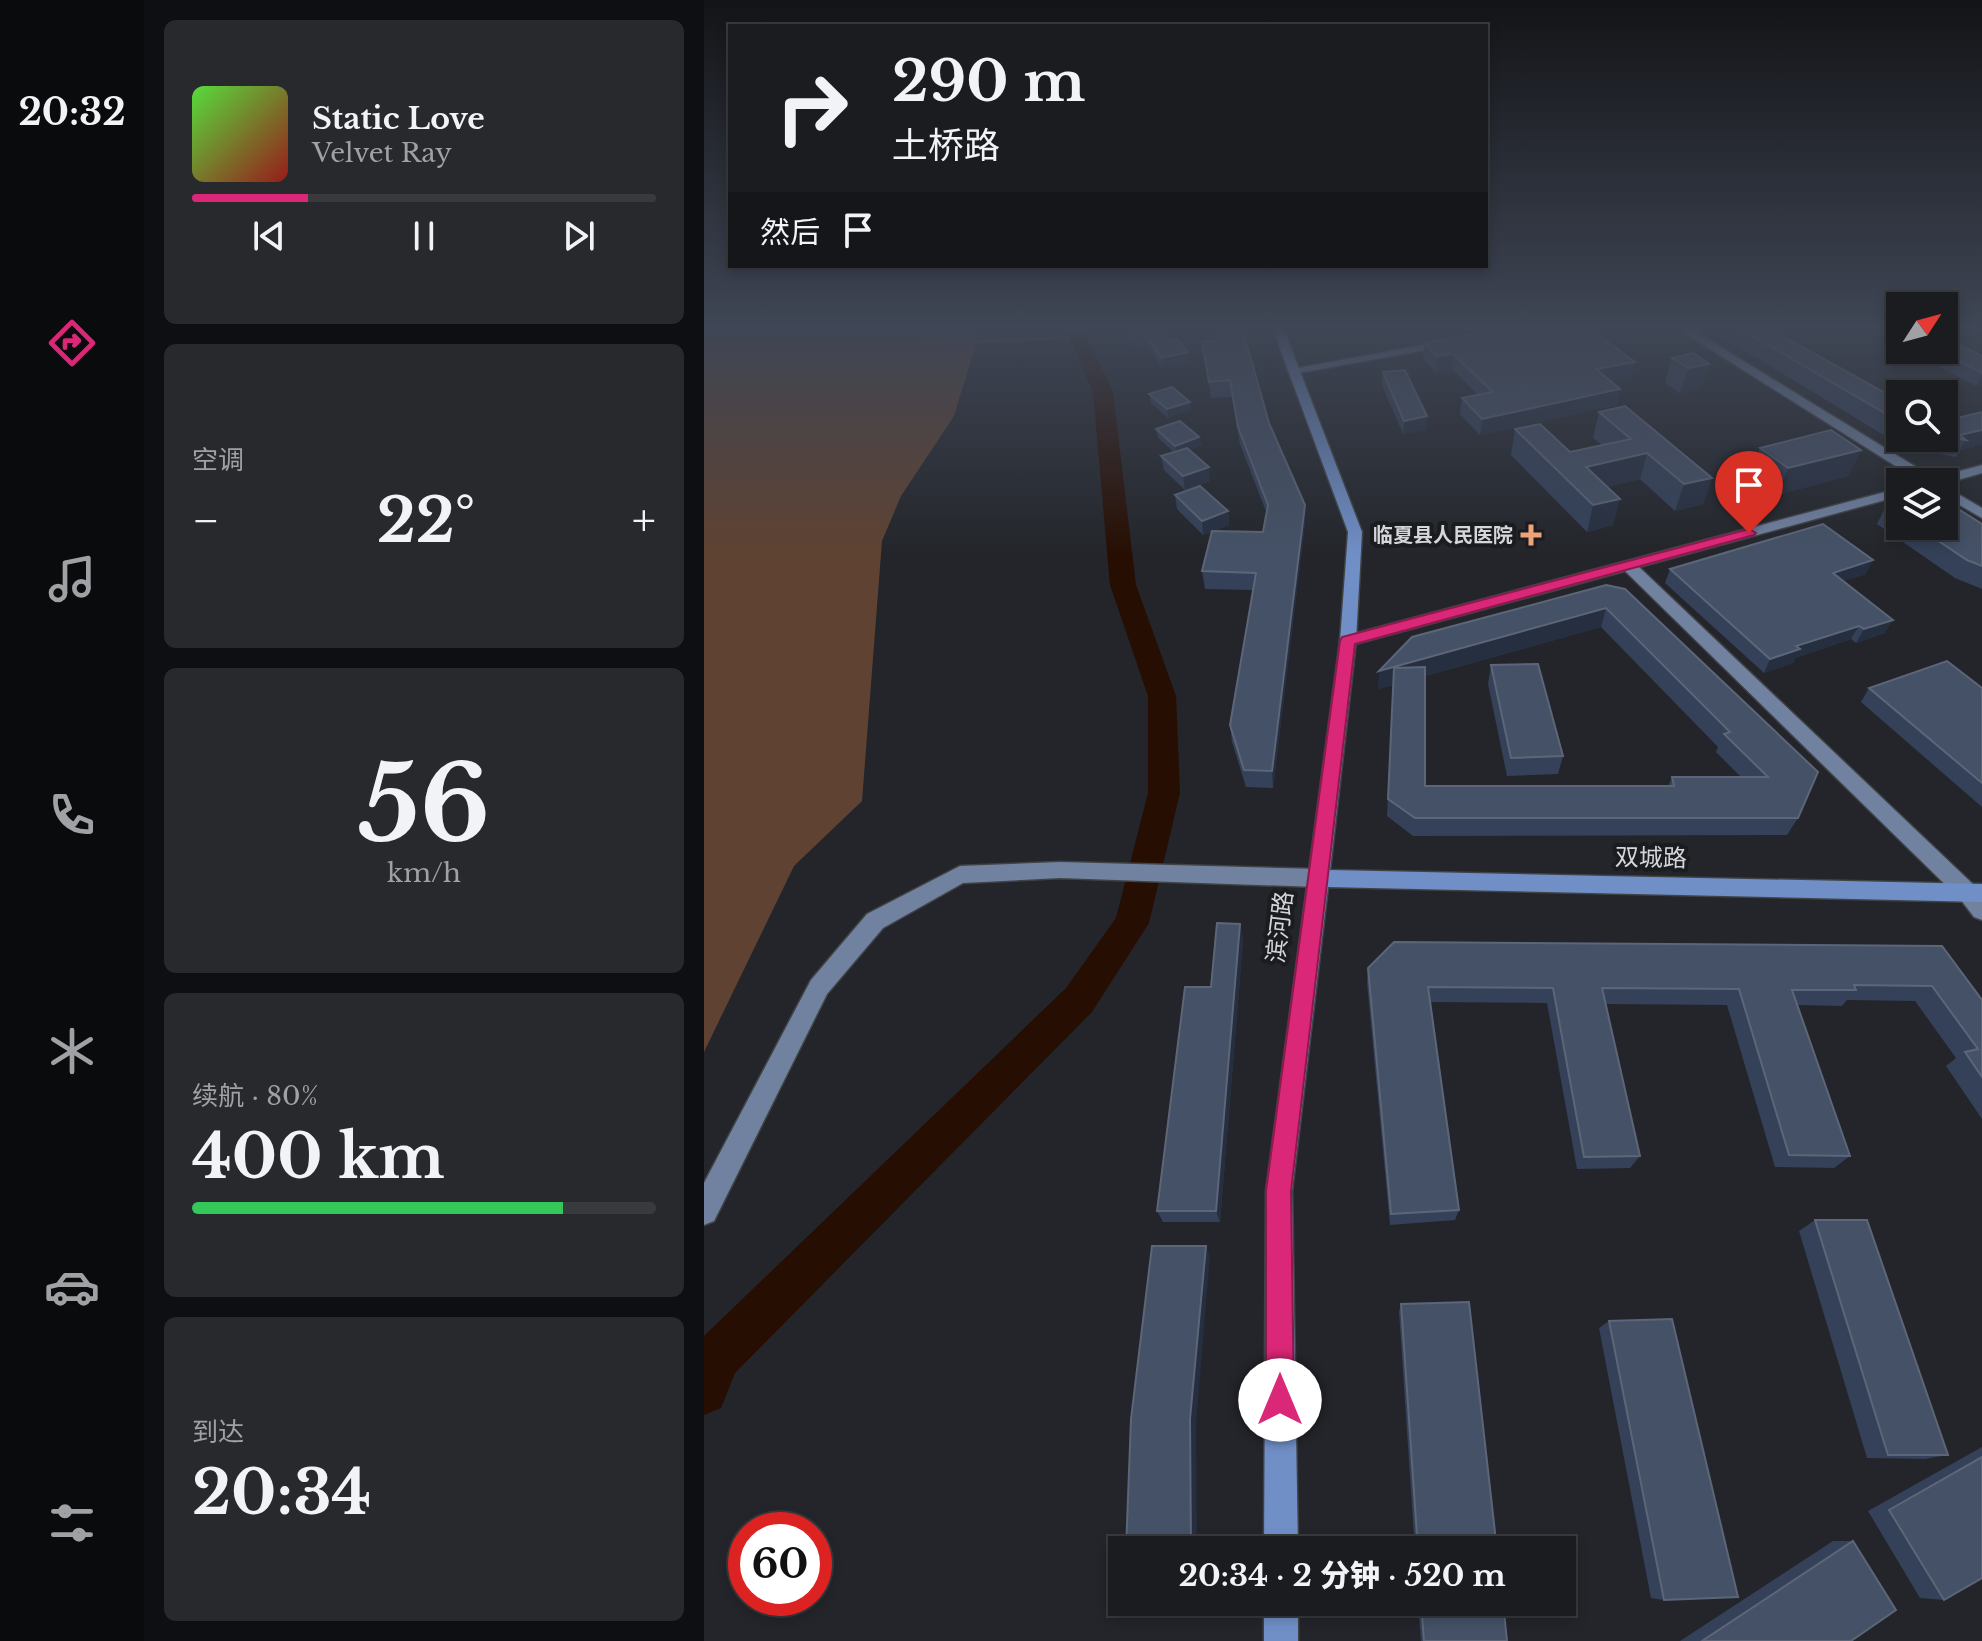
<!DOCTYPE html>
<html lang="zh">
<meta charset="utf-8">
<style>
:root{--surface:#1a1c20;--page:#27292d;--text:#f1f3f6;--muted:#9fa1a5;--line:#383a3e;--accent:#db2777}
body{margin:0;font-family:"Libre Baskerville","Noto Sans SC",serif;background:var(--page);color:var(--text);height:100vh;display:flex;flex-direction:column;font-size:30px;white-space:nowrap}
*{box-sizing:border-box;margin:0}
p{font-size:26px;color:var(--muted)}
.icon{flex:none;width:44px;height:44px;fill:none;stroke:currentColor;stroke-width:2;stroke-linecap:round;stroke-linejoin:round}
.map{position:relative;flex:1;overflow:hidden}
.panel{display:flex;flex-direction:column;gap:20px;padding:20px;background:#0e0f12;width:560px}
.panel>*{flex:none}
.guide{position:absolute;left:24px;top:24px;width:760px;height:244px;border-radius:0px;box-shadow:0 4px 12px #0003,0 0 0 2px var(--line);background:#1a1c20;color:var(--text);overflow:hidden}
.needle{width:52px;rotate:54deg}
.controls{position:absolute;left:1182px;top:292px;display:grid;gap:16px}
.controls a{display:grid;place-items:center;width:72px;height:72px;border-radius:0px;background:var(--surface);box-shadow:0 4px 12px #0003,0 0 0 2px var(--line);font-size:40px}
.speed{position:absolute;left:24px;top:1512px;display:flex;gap:16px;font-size:40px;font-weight:700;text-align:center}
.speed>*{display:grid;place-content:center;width:104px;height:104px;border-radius:50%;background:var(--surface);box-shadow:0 4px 12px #0003,0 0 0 2px var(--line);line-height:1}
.speed .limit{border:12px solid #d22;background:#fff;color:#111}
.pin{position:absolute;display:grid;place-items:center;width:68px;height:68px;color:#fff;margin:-82px -34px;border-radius:50% 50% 50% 0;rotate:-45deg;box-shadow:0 0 8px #0007}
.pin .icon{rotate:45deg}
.me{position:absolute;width:88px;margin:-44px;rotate:0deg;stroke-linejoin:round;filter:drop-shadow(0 0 6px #0008)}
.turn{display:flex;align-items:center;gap:28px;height:168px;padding:0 32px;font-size:36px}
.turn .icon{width:104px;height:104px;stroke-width:2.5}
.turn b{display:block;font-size:56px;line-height:68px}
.then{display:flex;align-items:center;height:76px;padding:0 32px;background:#0003;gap:16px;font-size:30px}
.big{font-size:60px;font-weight:800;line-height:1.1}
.panel .tile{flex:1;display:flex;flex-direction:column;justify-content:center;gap:12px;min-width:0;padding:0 28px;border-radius:12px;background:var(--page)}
.panel .dial{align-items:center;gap:0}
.dial b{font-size:104px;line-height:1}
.song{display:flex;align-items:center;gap:24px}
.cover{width:96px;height:96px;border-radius:12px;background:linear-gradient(135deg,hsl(110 70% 55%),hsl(0 70% 35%))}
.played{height:8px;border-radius:4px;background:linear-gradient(90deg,var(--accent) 25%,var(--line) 25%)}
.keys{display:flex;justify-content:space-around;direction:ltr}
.heat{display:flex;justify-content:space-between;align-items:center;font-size:44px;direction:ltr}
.charge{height:12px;border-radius:6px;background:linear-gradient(90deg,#34c759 80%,var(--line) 0)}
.trip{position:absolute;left:404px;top:1536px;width:468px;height:80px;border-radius:0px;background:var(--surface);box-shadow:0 4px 12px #0003,0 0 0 2px var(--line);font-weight:800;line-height:80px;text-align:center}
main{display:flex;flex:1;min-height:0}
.menu{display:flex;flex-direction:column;width:144px;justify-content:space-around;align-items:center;background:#0a0b0d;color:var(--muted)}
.menu .icon{width:56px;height:56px}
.menu .current{color:var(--accent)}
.menu b{font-size:36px;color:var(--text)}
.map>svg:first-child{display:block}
</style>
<main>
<nav class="menu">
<b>20:32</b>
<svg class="icon current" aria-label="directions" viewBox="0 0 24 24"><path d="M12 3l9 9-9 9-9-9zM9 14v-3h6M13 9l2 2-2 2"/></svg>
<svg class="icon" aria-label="music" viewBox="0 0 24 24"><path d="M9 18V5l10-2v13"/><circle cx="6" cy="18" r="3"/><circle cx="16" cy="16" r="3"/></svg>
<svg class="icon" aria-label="phone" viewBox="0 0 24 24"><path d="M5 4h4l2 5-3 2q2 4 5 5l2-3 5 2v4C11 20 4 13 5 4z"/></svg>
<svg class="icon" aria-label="climate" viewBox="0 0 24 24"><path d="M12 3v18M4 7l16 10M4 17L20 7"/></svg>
<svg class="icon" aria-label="car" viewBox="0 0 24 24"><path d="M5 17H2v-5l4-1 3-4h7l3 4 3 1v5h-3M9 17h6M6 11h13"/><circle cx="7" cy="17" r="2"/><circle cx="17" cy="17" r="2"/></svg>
<svg class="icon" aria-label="filters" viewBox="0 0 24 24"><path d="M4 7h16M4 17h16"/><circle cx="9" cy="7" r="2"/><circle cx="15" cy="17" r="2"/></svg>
</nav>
<section class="panel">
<div class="tile">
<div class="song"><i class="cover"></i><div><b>Static Love</b><p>Velvet Ray</p></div></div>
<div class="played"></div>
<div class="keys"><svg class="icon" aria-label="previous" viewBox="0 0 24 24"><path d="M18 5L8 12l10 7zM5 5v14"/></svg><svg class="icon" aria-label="pause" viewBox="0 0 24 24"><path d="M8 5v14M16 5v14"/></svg><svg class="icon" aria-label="next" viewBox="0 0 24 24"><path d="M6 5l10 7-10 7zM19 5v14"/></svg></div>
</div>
<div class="tile"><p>空调</p>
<div class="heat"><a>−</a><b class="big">22°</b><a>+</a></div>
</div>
<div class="tile dial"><b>56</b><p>km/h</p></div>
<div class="tile"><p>续航 · 80%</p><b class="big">400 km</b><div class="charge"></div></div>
<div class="tile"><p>到达</p><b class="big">20:34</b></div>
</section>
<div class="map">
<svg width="1278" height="1641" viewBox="0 0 1278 1641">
<rect width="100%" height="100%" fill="#23252a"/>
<polygon fill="#5f4231" points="0,327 277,327 250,416 197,496 178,541 158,801 90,866 0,1052"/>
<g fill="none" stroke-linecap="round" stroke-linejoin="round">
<polyline stroke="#5b4a42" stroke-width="3" points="223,327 219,338 244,343 376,337"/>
<polygon fill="#270e02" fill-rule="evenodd" points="365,327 383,327 385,342 409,392 432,585 472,696 476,793 445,923 388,1012 31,1373 17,1408 0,1415 0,1336 362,988 412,918 444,793 444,696 406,585 389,392 367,342"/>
<defs>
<g id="secondary">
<polygon points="971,327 984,327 1230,478 1278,465 1278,473 1240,484 1217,482"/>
<polygon points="1267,327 1278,327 1278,331 1269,329"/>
<polygon points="746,340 750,341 750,345 589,374 583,370"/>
<polygon points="1240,486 1278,508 1278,518 1240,496"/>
<polygon points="1196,488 1196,496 935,567 1273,888 1278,895 1278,920 1270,917 1257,900 921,571 644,646 636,641 638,637"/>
<polygon points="356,862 614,869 621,872 625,878 621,884 614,887 356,878 259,883 179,928 123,994 10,1221 0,1225 0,1183 107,980 163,914 256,866"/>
</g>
<g id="primary">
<polygon points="568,327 579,327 658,532 652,641 626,870 1278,884 1278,902 624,887 588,1191 594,1550 560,1550 562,1191 636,641 644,532"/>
<rect x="560" y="1602" width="34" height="39"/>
</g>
</defs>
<use href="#secondary" stroke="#404346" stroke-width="3"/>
<use href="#primary" stroke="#404346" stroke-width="3"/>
<use href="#secondary" fill="#7182a1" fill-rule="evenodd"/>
<use href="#primary" fill="#708fc7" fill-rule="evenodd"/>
</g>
<g fill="#344159" fill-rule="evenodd">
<polygon points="417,327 452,327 467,341 484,352 485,363 458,368 442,344 432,346 418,332"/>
<polygon points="508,327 538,327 565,423 601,523 569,788 542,787 528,742 526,725 549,590 501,589 498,571 508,532 499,535 473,509 471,495 524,511 525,525 510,531 559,532 563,514 536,444 528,397 507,398 498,342 512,340"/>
<polygon points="1002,327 1062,327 1196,401 1196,438 1240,438 1240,421 1278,412 1278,444 1256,450 1252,457 1195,447 1196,445"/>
<polygon points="1187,327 1196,327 1196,346 1182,339"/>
<polygon points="720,343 927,378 907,381 913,405 776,435 756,414 758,398 774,395 748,369 732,372 719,359"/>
<polygon points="1203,350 1240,350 1278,356 1278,384 1272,386"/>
<polygon points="968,358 1005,364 997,389 976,393 961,383"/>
<polygon points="679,372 722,430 699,434 678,385"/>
<polygon points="445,394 486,402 487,410 464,418 447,403"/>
<polygon points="895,412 1008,478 999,504 971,511 936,479 903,487 909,525 883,532 807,455 811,429 866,452 898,445 889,438"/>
<polygon points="452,429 495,437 497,446 485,450 506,481 481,490 460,470 457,456 470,452 454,438"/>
<polygon points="1056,448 1157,450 1144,476 1073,495 1046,474"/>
<polygon points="1196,502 1196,526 1278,524 1278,589 1251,578 1173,524 1182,506"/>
<polygon points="966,569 1162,574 1139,581 1181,633 1152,643 1147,639 1091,658 1089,663 1060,673 961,583"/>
<path d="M 921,589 L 1094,818 L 1083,835 L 709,836 L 683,816 L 689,685 L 674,689 ZM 897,627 L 1014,747 L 1012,752 L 1037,777 L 968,777 L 964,786 L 721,786 L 721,676 Z"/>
<polygon points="787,665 859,756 854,774 803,776 784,684"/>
<polygon points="1165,688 1278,688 1278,807 1157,702"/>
<polygon points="536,924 539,940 516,1222 459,1222 453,1211 507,987"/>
<polygon points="1238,946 1278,1000 1278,1119 1242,1066 1252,1058 1211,1001 1143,1000 1138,1006 1094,1005 1146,1156 1130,1168 1071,1167 1023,1005 902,1004 936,1156 926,1168 873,1169 843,1003 727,1002 755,1210 751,1220 686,1225 663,983 664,968"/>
<polygon points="1111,1220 1244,1455 1221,1459 1163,1458 1095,1231"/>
<polygon points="697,1304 793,1550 711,1550 695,1312"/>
<polygon points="905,1321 960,1600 947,1598 895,1328"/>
<polygon points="1278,1447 1278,1578 1240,1600 1216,1598 1164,1511"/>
<polygon points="1129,1541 1149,1541 1147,1641 976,1641"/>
<polygon points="714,1602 799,1602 803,1641 717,1641"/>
</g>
<g fill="#262f40">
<polygon points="440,333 442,344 432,346 430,336"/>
<polygon points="484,352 485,363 458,368 457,358"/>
<polygon points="749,354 748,369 732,372 733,356"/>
<polygon points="931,362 927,378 889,385 892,369"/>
<polygon points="1005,364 997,389 976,393 984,368"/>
<polygon points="1278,375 1278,384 1272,386"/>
<polygon points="916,389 913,405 776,435 778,419"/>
<polygon points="486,402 487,410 464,418 463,409"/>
<polygon points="723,416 722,430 699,434 700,421"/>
<polygon points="1278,430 1278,444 1256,450 1262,440 1256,435"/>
<polygon points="495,437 497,446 472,454 471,446"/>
<polygon points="1157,450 1144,476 1073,495 1084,468"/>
<polygon points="943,453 936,479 876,493 882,467"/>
<polygon points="505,467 506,481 481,490 479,476"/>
<polygon points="1008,478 999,504 971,511 980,484"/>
<polygon points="916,499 909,525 883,532 889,505"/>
<polygon points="601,505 601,523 569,788 568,771"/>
<polygon points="524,511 525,525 499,535 498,521"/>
<polygon points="1169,560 1162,574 1122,587 1129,573"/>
<polygon points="902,608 897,627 674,689 675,671"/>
<polygon points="1189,620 1181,633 1152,643 1160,629"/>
<polygon points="1155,626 1147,639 1091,658 1089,663 1060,673 1066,659 1092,646"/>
<polygon points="536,924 539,940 516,1222 512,1211"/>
<polygon points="502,1246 506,1256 492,1424 493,1550 487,1550 486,1419"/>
</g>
<g fill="#455166" stroke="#5c6678" stroke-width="2">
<polygon points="421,327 452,327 467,341 474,339 484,352 457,358 440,333 430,336"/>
<polygon points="510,327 538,327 565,423 601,505 568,771 540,770 526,725 552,573 498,571 508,531 559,532 564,505 534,427 526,380 505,382 498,342 514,340"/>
<polygon points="805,327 884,327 931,362 892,369 916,389 778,419 758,398 789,392 749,354 733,356 720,343"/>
<polygon points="1033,327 1062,327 1196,401 1196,422"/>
<polygon points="1240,337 1278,356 1278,373 1233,350 1240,350"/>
<polygon points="989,353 1005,364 984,368 968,358"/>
<polygon points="701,370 723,416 700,421 679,372"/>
<polygon points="468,387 486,402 463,409 445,394"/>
<polygon points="921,406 1008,478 980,484 943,453 882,467 916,499 889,505 811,429 836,424 866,452 927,439 895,412"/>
<polygon points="1278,412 1278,430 1256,435 1262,440 1240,436 1240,421"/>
<polygon points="476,421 495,437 471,446 452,429"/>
<polygon points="1127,430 1157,450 1084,468 1056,448"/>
<polygon points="483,448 505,467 479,476 457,456"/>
<polygon points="496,486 524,511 498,521 471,495"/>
<polygon points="1240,500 1278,524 1278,566 1263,560 1212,526 1240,526"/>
<polygon points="1196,502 1196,515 1182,506"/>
<polygon points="1119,524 1169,560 1129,573 1189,620 1160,629 1155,626 1092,646 1096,649 1066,659 966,569"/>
<polygon points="902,585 921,589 1114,772 1094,818 711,818 684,799 690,668 721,667 721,786 970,786 968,777 1064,777 1020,734 1026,732 902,608 675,671 708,637"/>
<polygon points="1243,661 1278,688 1278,783 1165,688"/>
<polygon points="834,664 859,756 807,758 787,665"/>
<polygon points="513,923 536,924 512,1211 453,1211 481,987 507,987"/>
<polygon points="690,942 1238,946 1278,1000 1278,1077 1261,1052 1274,1049 1228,986 1150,985 1152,990 1088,990 1146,1156 1085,1155 1035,989 898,988 936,1156 880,1157 849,988 724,987 755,1210 687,1214 664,968"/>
<polygon points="1111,1220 1163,1220 1244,1455 1184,1455"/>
<polygon points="448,1246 502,1246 486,1419 487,1550 422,1550 427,1419"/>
<polygon points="765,1302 793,1550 714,1550 697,1304"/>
<polygon points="968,1319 1034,1597 960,1600 905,1321"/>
<polygon points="1278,1457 1278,1578 1240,1600 1185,1510"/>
<polygon points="1149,1541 1192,1610 1147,1641 998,1641"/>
<polygon points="420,1602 469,1602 420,1609"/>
<polygon points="717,1602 799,1602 803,1641 720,1641"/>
</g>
<linearGradient id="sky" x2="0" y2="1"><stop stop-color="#131417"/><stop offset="0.59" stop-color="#3f4655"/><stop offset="1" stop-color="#3f4655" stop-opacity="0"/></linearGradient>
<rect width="1278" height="556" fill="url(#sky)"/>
<polygon fill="#db2777" stroke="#8e194d" stroke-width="2" points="1045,529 1052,533 1050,535 651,644 587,1191 590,1400 586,1410 576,1414 566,1410 562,1400 562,1191 636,641 638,637"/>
<path fill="#efa378" stroke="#1a1c20" stroke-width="3" d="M823 523h8v8h8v8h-8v8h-8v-8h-8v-8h8z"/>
<g text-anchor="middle" stroke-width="8" stroke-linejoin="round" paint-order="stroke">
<g font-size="20" font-weight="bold" fill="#d5d6d9" stroke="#1a1c20" text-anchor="end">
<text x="809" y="542">临夏县人民医院</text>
</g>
<g font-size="24" fill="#d5d6d9" stroke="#1a1c20">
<text transform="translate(947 858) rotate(1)" y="8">双城路</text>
<text transform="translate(576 927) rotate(-83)" y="8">滨河路</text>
</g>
</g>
</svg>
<div class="controls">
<a><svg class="needle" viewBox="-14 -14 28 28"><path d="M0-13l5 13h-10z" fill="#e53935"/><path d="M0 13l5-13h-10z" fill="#9fa1a5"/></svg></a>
<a><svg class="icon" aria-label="search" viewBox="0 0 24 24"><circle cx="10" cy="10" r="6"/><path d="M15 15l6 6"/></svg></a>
<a><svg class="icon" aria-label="layers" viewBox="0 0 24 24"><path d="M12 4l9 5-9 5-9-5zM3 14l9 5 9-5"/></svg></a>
</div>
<div class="speed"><div class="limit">60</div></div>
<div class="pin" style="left:1045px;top:533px;background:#d93025"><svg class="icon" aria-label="arrive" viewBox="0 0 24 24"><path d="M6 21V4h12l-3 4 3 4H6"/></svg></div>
<svg class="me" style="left:576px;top:1400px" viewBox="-20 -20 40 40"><circle r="19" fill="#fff"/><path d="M0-13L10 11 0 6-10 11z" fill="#db2777"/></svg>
<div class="trip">20:34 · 2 分钟 · 520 m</div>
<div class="guide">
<div class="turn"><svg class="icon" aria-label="right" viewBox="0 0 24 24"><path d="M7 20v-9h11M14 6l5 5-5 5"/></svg><div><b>290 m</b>土桥路</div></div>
<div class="then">然后<svg class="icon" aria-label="arrive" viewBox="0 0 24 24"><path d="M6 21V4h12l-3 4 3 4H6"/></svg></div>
</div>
</div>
</main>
